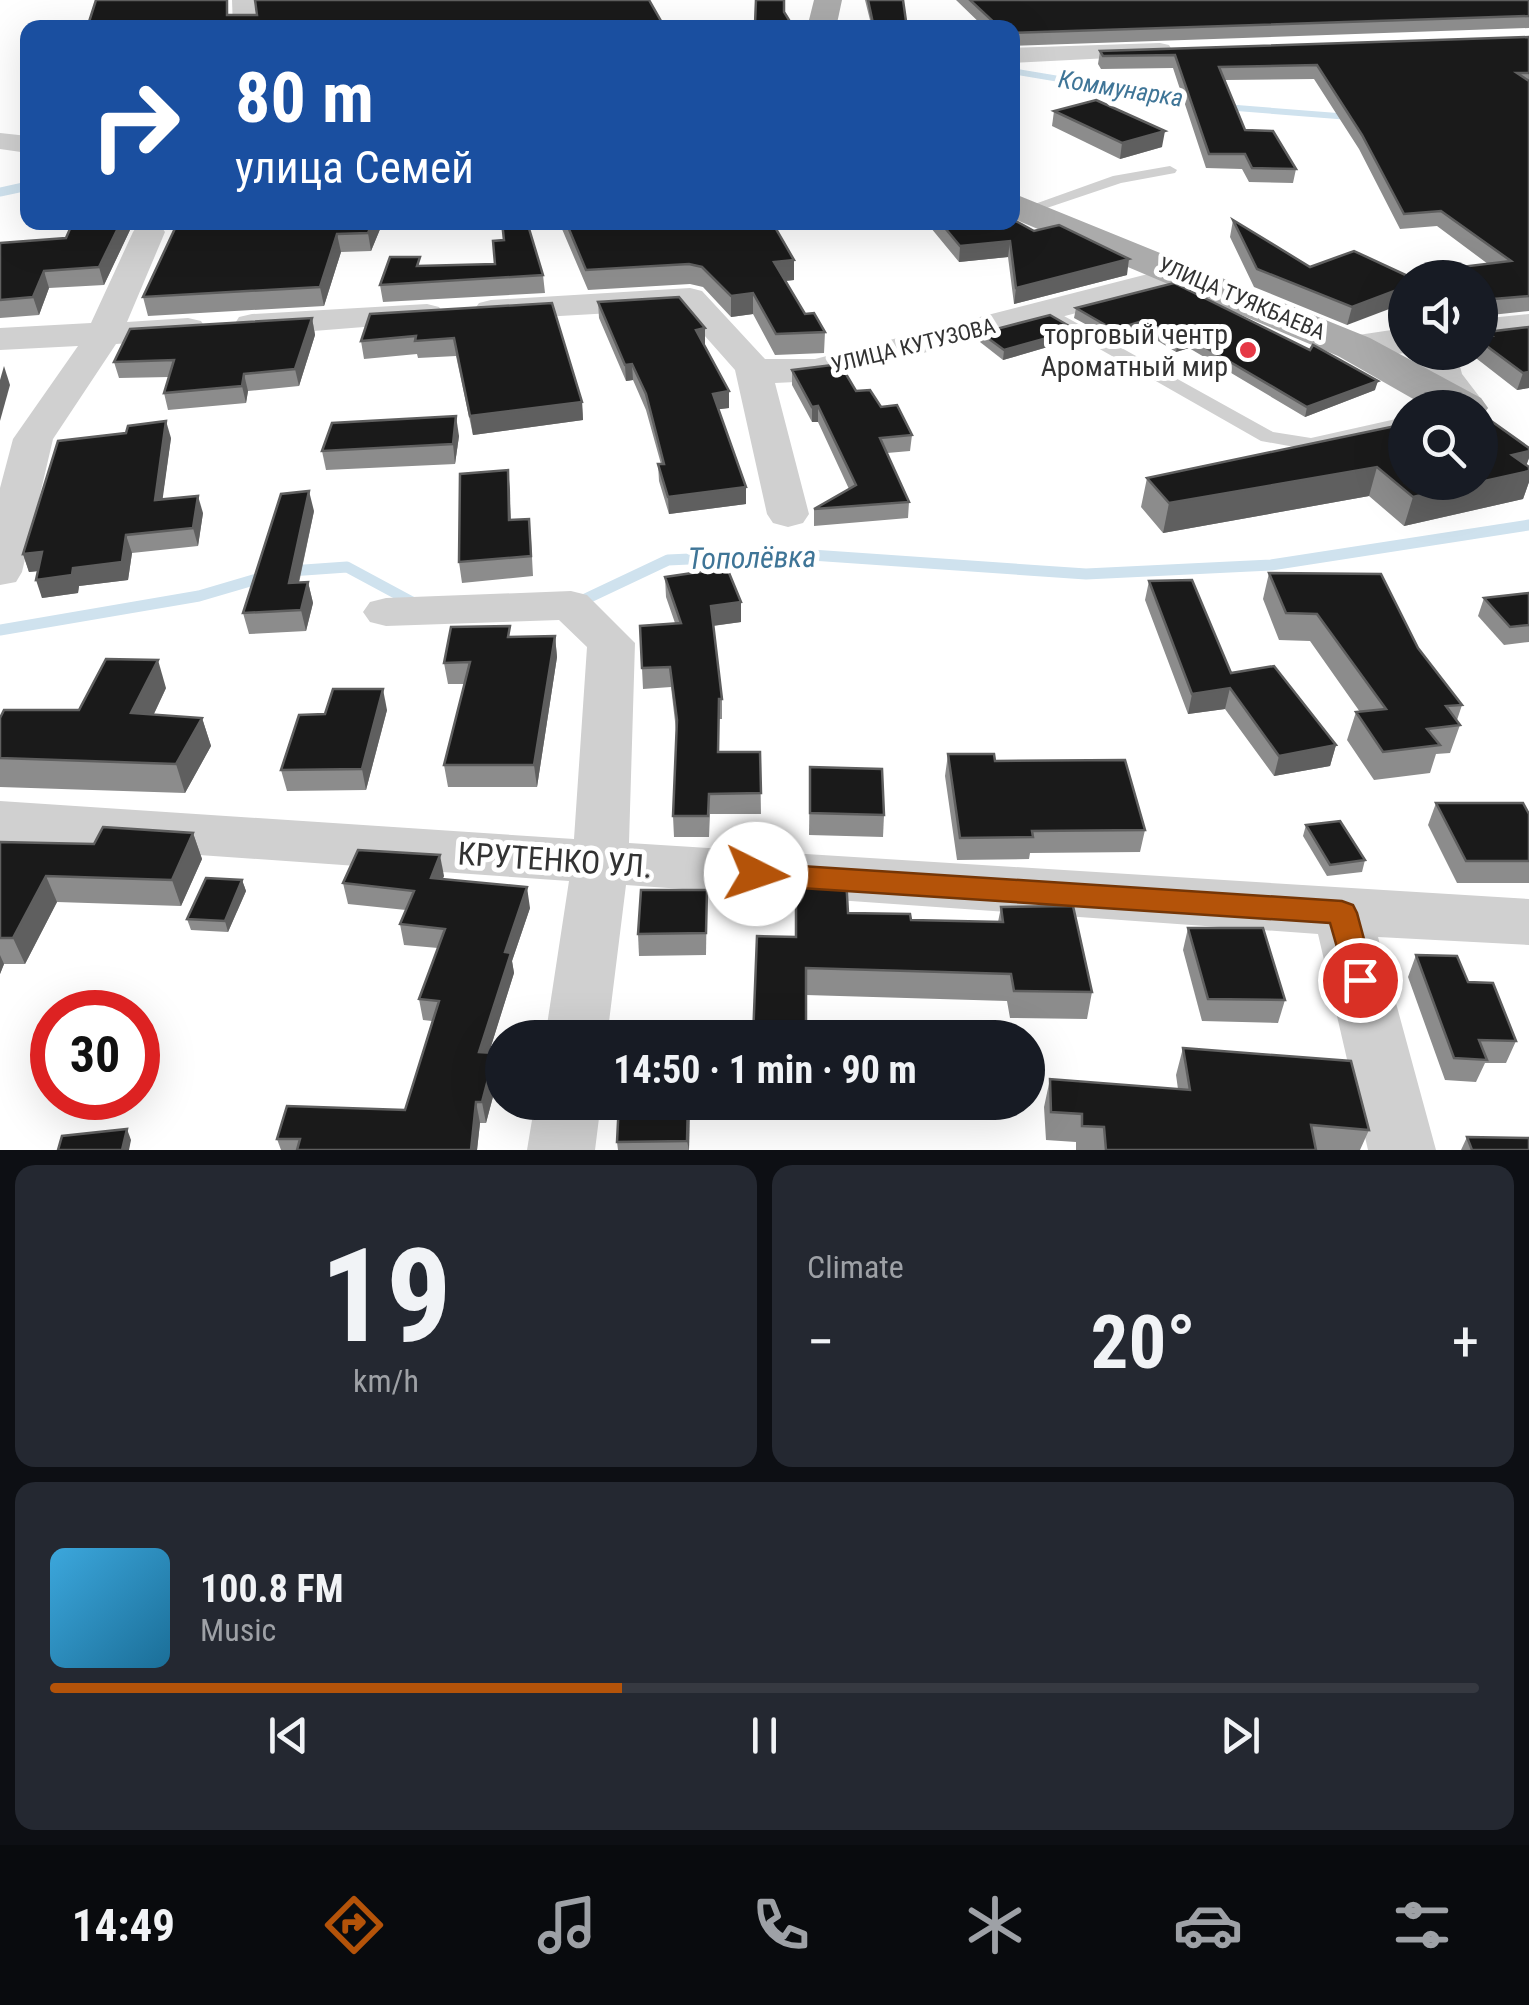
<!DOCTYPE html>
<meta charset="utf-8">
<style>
:root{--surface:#171b24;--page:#242831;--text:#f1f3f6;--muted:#9ea1a6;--line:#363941;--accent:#b45309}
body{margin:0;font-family:"Roboto Condensed",sans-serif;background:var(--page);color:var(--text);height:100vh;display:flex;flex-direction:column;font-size:38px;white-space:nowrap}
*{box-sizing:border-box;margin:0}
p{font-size:32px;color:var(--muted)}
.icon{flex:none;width:55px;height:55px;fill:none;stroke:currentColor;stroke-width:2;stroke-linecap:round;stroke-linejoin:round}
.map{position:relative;height:1150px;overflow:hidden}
.sheet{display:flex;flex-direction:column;gap:15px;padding:15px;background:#0d0f14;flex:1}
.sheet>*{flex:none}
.guide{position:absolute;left:20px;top:20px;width:1000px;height:210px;border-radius:20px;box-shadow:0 10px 40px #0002;background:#1a4fa0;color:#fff;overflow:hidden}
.controls{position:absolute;left:1388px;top:260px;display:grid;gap:20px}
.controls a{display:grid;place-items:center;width:110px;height:110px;border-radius:50%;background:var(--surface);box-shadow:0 10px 40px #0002;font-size:50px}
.speed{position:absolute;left:30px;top:990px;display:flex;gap:20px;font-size:50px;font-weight:700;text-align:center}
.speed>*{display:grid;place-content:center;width:130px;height:130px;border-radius:50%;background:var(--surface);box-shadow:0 10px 40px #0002;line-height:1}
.speed .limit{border:15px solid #d22;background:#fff;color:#111}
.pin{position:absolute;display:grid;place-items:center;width:85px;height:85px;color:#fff;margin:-42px;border:5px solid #fff;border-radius:50%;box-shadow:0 2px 10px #0007}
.me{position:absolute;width:110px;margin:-55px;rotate:94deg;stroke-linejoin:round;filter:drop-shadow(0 0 8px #0008)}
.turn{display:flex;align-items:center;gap:35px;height:210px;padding:0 50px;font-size:45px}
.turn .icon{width:130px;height:130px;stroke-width:2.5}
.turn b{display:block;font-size:70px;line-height:85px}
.big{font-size:75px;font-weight:700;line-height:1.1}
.sheet .tile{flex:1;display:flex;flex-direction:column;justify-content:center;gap:15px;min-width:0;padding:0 35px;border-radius:20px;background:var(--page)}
.sheet .dial{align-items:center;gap:0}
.dial b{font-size:130px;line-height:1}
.song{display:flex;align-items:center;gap:30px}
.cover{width:120px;height:120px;border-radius:15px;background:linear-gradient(135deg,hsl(200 70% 55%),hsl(200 70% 35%))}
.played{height:10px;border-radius:5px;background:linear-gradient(90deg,var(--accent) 40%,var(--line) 40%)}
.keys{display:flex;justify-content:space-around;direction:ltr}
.heat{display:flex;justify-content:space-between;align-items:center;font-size:55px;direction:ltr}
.sheet .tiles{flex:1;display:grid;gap:15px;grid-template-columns:1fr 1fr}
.tile:last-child{grid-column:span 2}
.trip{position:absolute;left:485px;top:1020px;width:560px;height:100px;border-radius:50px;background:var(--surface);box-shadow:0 10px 40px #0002;font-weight:700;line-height:100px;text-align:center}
.menu{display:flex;height:160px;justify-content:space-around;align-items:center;background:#090b0e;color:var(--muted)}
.menu .icon{width:70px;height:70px}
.menu .current{color:var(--accent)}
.menu b{font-size:45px;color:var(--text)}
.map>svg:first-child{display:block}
</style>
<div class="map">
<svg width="1529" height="1150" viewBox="0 0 1529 1150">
<rect width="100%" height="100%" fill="#fff"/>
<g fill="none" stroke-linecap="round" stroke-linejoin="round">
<g stroke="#cfe2ee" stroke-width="6">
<polyline points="1012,71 1196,102"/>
<polyline points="1224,107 1350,117"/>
</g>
<polyline stroke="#cfe2ee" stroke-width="9" points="0,192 28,186"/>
<g stroke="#cfe2ee" stroke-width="11">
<polyline points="290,571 347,567 412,602"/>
<polyline points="577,603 668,560 797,554 1086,574 1271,565 1529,525"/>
<polyline points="0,630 199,596 267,576"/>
</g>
<g fill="#d0d0d0" fill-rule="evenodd">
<polygon points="1170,166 1177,170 1175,173 1121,183 1026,215 1018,210 1113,176"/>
<polygon points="1046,306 1273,432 1311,438 1405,417 1405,429 1311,450 1261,441 1040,315 1037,311"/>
</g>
<g fill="#d0d0d0" fill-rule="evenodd">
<polygon points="232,0 254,0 257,28 233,28"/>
<polygon points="1160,43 1169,45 1172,50 1169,55 1012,63 1012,48"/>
<polygon points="0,133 28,136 28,153 0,149"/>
<polygon points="149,222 160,225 165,232 127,322 188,318 201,321 206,329 201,337 116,344 53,439 22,572 16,582 0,585 0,488 13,439 78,346 0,350 0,328 91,323 133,232 138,225"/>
<polygon points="1187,264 1199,267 1204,274 1199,281 816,381 775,383 809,514 803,523 788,527 773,523 767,514 735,370 681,309 491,320 479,317 474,310 479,303 491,300 690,288 702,291 765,359 815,359"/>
<polygon points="427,304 439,307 444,314 439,321 252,336 239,333 234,325 239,317 252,314"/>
<polygon points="571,591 587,595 635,643 629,843 1529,899 1529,945 1378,937 1436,1150 1368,1150 1318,934 626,885 607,1038 545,1038 569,881 0,841 0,801 574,839 587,647 559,620 386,626 370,622 363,612 370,602 386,598"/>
<polygon points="535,1102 601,1102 595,1150 527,1150"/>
</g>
<g fill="#d0d0d0" fill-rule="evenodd">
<polygon points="1529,314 1529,340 1480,345 1480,319"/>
<polygon points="1405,328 1405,352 1412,352 1354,360 1338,356 1332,347 1338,338"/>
<polygon points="1417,352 1466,352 1459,362 1462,374 1488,408 1481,418 1480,408 1440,408 1417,376 1414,357"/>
</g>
<g fill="#ababab" fill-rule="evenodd">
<polygon points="814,0 842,0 836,28 807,28"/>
<polygon points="1012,193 1370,338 1481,398 1488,408 1480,418 1480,408 1429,408 1338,356 1012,218"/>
</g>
</g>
<g fill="#8c8c8c">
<polygon points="865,0 903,0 907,28 872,28"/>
<polygon points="956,0 1529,0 1529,28 1012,46 1012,28 985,28"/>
<polygon points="1529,37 1529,311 1482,316 1480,332 1480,278 1405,278 1347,325 1254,287 1230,237 1233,220 1310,267 1411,277 1412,273 1488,264 1437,226 1400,229 1359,149 1314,79 1225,80 1245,130 1296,169 1293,183 1249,182 1242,169 1206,168 1173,68 1101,69 1098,64 1100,51"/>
<polygon points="1054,111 1162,147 1120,159 1052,126"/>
<polygon points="73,222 140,222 130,230 104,285 49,288 39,315 0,318 0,243 66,238"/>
<polygon points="178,222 383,222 371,251 341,252 324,306 148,316 143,297"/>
<polygon points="559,222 772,222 794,260 794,280 785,281 805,314 825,332 824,353 775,355 753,314 731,317 703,287 690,284 588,290"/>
<polygon points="926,222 1012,222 1127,275 1014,304 1008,257 959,262"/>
<polygon points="504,240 543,275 545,293 383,302 380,285 422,266 495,264"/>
<polygon points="598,302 705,344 704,344 729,408 718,409 746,487 746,504 669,514 659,481 658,464 661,464 646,410 633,380 626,381 599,318"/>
<polygon points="552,303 582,402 583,420 473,435 456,356 418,358 417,354 364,359 361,341"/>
<polygon points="1076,308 1310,350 1375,390 1305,417 1189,348 1176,352 1140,330 1113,339 1074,318"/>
<polygon points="312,318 315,335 299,386 248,391 246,403 168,410 164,393 169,377 119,378 114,362"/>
<polygon points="1529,327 1529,388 1517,390 1472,355 1472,352 1480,352 1480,338 1485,337 1487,332"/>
<polygon points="1076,330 1075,339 1003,360 980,342 981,333"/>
<polygon points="792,370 856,391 881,407 912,435 910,451 887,453 909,502 908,518 814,526 814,509 849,489 818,422 812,422 792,385"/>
<polygon points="459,436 455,464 326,470 322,451"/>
<polygon points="171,438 162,500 203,513 198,546 132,553 128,580 79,586 78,593 42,598 38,571 29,572 23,554"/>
<polygon points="1529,448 1529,458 1526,465 1529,467 1529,482 1523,499 1404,526 1369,496 1163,533 1141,507 1147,478"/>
<polygon points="508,470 511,520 531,539 533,576 462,583 459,562"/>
<polygon points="314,511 299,583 308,582 313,603 306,631 249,634 243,613"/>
<polygon points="1269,573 1418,648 1462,705 1457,720 1460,725 1450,753 1436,754 1430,773 1374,780 1347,740 1356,712 1360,712 1310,641 1279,640 1263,599"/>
<polygon points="665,577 741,622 713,626 722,699 722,719 719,719 719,752 760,752 761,814 710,814 709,837 674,837 673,816 676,730 671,687 643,689 640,626 675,623 666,597"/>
<polygon points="1149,581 1231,673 1336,745 1330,766 1274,776 1225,709 1188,714 1145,600"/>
<polygon points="1529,593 1529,642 1504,645 1478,616 1484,598"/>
<polygon points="555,636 557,657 537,787 448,787 444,765 465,684 448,684 444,663 511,637"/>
<polygon points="166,688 154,714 202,718 211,746 185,793 0,787 0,718 79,710"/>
<polygon points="387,710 366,790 287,791 281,770 325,714"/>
<polygon points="948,754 995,761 1145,830 1140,852 1030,853 1029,859 957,860 945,776"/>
<polygon points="810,767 884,815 883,837 809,835"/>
<polygon points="1436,803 1529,814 1529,883 1457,883 1428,825"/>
<polygon points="1306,825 1365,860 1362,872 1327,876 1303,836"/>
<polygon points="193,833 202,859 181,906 57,902 25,964 4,964 0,974 0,842 94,844"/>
<polygon points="444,876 442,879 530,908 512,961 514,973 489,1052 495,1053 499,1074 486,1123 480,1123 477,1150 281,1150 277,1139 405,1110 432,1021 423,1020 419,999 438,948 404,945 400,924 406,910 348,904 343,883"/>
<polygon points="242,880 246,891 228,932 191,930 187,919"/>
<polygon points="707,890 706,955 639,956 638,934"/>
<polygon points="1001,907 1092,992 1087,1019 1010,1018 1007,1001 806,995 796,937 848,913 911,920 998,922"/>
<polygon points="1188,928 1285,1000 1278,1023 1202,1021 1183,950"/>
<polygon points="1416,955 1468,982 1516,1041 1506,1063 1485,1063 1476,1082 1445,1080 1408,977"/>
<polygon points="1183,1048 1369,1130 1360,1150 1076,1150 1076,1142 1046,1140 1044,1107 1050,1079 1178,1089 1176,1075"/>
<polygon points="690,1102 689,1150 618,1150 617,1142"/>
<polygon points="1467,1137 1529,1150 1461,1150"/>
</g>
<g fill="#5f5f5f">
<polygon points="1165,131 1162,147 1120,159 1122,143"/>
<polygon points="121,222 140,222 130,230 104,285 99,267"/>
<polygon points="373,222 383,222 371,251 368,233"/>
<polygon points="337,234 341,252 324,306 320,287"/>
<polygon points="1010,241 1008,257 959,262 960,246"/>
<polygon points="1129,259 1127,275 1014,304 1016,288"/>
<polygon points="794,260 794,280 774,282 774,262"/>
<polygon points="44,271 49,288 39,315 33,297"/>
<polygon points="1405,287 1405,303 1347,325 1352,307"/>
<polygon points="753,293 753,314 731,317 731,296"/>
<polygon points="312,318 315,335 299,386 295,369"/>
<polygon points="1142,321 1140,330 1113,339 1114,330"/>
<polygon points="705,328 705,344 696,346 696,330"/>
<polygon points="1076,330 1075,339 1003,360 1004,350"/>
<polygon points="1191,339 1189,348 1176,352 1178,343"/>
<polygon points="632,364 633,380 626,381 625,365"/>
<polygon points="4,366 10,385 0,421 0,380"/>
<polygon points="1529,372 1529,388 1517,390 1523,373"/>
<polygon points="244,374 248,391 246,403 242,386"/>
<polygon points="1378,381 1375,390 1305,417 1307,407"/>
<polygon points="729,391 729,408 713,410 713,394"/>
<polygon points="582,402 583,420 473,435 470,416"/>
<polygon points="818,406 818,422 812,422 812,407"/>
<polygon points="456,416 459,436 455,464 453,444"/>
<polygon points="166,421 171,438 160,518 155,500"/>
<polygon points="1529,451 1529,458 1524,472 1529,471 1529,482 1523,499 1404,526 1413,497 1512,455"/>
<polygon points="1377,467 1369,496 1163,533 1169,503"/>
<polygon points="508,470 510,490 511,540 509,520"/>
<polygon points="746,487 746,504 669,514 668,497"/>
<polygon points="309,491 314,511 294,604 289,583"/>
<polygon points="198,496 203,513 198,546 193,528"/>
<polygon points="126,535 132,553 128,580 79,586 78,593 42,598 36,580 73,568"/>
<polygon points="42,552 48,570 29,572 23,554"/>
<polygon points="308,582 313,603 306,631 301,610"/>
<polygon points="741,602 741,622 711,626 711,606"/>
<polygon points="555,636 557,657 537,787 534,765"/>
<polygon points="158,660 166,688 141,741 131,713"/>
<polygon points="1230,688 1225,709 1188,714 1192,694"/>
<polygon points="383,689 387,710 366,790 362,769"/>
<polygon points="202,718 211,746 185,793 176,764"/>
<polygon points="1336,745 1330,766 1274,776 1279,756"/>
<polygon points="193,833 202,859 181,906 172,880"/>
<polygon points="440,855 444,876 435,898 431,878"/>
<polygon points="46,876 57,902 25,964 13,938"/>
<polygon points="242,880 246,891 228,932 225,921"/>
<polygon points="527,887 530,908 512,961 514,973 483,1072 479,1052 505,952"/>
<polygon points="0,955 4,964 0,974"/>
<polygon points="495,1053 499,1074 486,1123 482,1102"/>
<polygon points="476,1102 480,1123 477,1150 471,1150"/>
<polygon points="688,1102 690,1102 689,1150 687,1141"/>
<polygon points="127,1129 131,1140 129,1150 122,1150"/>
</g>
<g fill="#1a1a1a" stroke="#5f5f5f" stroke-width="2.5">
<polygon points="96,0 227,0 227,15 257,15 255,0 649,0 665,28 87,28"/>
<polygon points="756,0 784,0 784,12 794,28 758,28 755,24"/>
<polygon points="868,0 903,0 907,28 874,28"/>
<polygon points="970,0 1529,0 1529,16 1012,33 1012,28 1000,28"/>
<polygon points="1529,37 1529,73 1517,73 1529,81 1529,296 1482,300 1481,328 1480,327 1480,278 1417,278 1412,273 1511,261 1441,211 1404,214 1362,135 1317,65 1219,67 1245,130 1273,131 1296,169 1252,168 1245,154 1209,154 1175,55 1103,56 1100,51"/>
<polygon points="1096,100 1165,131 1122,143 1054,111"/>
<polygon points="1012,219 1034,231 1059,225 1129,259 1016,288 1010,241 960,246 940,222 1012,222"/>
<polygon points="1233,220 1310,267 1354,251 1412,278 1405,278 1405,287 1352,307 1257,269"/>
<polygon points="73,222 121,222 99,267 44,271 33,297 0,300 0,243 66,238"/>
<polygon points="178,222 373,222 368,233 337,234 320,287 143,297"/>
<polygon points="502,222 527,222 543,275 380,285 390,257 420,257 417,266 495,264 493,241 504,240"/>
<polygon points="566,222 772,222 794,260 774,262 805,314 814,313 825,332 776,334 753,293 731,296 702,267 689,264 586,270"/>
<polygon points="1174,283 1310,350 1313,345 1378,381 1307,407 1191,339 1178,343 1142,321 1114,330 1076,308"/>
<polygon points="679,297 705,328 696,330 729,391 713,394 746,487 668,497 658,464 664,464 646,394 632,364 625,365 598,302"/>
<polygon points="552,303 582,402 470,416 454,338 415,341 416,336 361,341 370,314"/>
<polygon points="1050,315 1076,330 1004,350 981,333"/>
<polygon points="312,318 295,369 244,374 242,386 164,393 174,360 114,362 130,329"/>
<polygon points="1529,327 1529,372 1523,373 1480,341 1480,338 1492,336 1487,332"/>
<polygon points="840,364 856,391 870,390 881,407 897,405 912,435 880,438 909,502 814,509 856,485 818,406 812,407 792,370"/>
<polygon points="1480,413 1529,448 1529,451 1512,455 1529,467 1529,471 1480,482"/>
<polygon points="456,416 453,444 322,451 332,423"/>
<polygon points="166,421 155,500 198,496 193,528 126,535 122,562 73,568 72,575 36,580 42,552 23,554 58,441 126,433 128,426"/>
<polygon points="1405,424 1405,482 1477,482 1413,497 1377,467 1169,503 1147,478"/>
<polygon points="508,470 509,520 529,519 531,556 459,562 460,474"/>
<polygon points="309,491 289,583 308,582 301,610 243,613 281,494"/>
<polygon points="727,568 741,602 711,606 722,699 719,699 718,752 760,752 761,793 709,794 708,816 673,816 677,720 670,667 642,668 640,626 681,623 665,577"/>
<polygon points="1269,573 1381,574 1418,648 1462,705 1446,706 1460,725 1427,729 1440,745 1383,752 1356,712 1386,709 1317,614 1286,613"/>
<polygon points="1192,580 1231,673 1274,666 1336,745 1279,756 1230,688 1192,694 1149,581"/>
<polygon points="1529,593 1529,625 1510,627 1484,598"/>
<polygon points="510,626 508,637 555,636 534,765 444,765 470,662 444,663 451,627"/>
<polygon points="106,659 158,660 131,713 202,718 176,764 0,758 0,718 4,710 79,710"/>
<polygon points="333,689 383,689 362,769 281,770 299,715 325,714"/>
<polygon points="948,754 994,754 995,761 1125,760 1145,830 1032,831 1033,837 960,838"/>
<polygon points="810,767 882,769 884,815 810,813"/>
<polygon points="1436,803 1523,803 1529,814 1529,861 1466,861"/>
<polygon points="1340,821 1365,860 1330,865 1306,825"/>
<polygon points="103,827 193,833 172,880 46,876 13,938 0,938 0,842 94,844"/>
<polygon points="358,850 440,855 431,878 527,887 505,952 511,953 479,1052 495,1053 482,1102 476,1102 471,1150 297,1150 300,1139 277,1139 287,1106 405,1110 439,1001 419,999 445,929 400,924 414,891 343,883"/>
<polygon points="796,876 846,877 848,913 910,914 911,920 1003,922 1001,907 1073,906 1092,992 1014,991 1011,974 806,968 806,1038 753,1038 757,936 796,937"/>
<polygon points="206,878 242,880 225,921 187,919"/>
<polygon points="641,890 707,890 706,933 638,934"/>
<polygon points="1188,928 1263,928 1285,1000 1208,999"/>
<polygon points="1416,955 1457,956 1468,982 1493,983 1516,1041 1479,1040 1487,1060 1454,1058"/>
<polygon points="1183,1048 1351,1061 1369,1130 1311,1125 1316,1150 1106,1150 1104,1127 1082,1126 1082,1114 1051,1112 1050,1079 1190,1090"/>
<polygon points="619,1102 688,1102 687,1141 617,1142"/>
<polygon points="127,1129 122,1150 58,1150 62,1136"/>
<polygon points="1467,1137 1529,1138 1529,1150 1472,1150"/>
</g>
<polygon fill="#b45309" stroke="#753606" stroke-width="2.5" points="756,863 1342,901 1353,905 1357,913 1375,980 1370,989 1360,993 1349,989 1330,923 756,885 746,882 742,874 746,866"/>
<circle fill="#e63946" stroke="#fff" stroke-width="4" cx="1248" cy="350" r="10"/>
<g text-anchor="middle" stroke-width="10" stroke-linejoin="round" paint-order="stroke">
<g font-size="22" fill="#333" stroke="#fff">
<text transform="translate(1242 298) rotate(23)" y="8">УЛИЦА ТУЯКБАЕВА</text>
<text transform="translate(913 345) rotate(-14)" y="8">УЛИЦА КУТУЗОВА</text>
</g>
<g font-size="25" font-style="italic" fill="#3f7597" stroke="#fff">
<text transform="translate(1121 88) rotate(9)" y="9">Коммунарка</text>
</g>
<g font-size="28" fill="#333" stroke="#fff" text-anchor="end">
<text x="1228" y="344">торговый чентр<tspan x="1228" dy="32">Ароматный мир</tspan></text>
</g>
<g font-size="30" font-style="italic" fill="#3f7597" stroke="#fff">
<text transform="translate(752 558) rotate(-1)" y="10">Тополёвка</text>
</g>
<g font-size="32" fill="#333" stroke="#fff">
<text transform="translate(555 860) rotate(4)" y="11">КРУТЕНКО УЛ.</text>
</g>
</g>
</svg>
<div class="controls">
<a><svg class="icon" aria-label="sound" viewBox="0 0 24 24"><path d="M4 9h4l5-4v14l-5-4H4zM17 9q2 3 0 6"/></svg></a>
<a><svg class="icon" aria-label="search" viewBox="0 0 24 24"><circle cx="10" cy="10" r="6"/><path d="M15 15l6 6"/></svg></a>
</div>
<div class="speed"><div class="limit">30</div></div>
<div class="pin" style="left:1360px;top:980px;background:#d93025"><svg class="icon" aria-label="arrive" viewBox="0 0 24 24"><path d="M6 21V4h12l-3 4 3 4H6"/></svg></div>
<svg class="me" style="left:756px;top:874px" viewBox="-20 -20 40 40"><circle r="19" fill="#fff"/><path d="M0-13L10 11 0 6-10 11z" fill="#b45309"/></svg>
<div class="trip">14:50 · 1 min · 90 m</div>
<div class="guide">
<div class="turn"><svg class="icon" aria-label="right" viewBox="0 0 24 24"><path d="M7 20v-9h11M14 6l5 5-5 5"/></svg><div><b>80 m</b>улица Семей</div></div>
</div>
</div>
<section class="sheet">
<div class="tiles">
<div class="tile dial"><b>19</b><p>km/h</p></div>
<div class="tile"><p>Climate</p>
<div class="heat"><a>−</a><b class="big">20°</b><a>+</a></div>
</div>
<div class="tile">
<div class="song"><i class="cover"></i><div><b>100.8 FM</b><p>Music</p></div></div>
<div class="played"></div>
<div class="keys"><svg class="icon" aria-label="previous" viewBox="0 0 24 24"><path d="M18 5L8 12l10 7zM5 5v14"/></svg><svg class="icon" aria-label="pause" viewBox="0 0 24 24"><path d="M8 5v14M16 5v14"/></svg><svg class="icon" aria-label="next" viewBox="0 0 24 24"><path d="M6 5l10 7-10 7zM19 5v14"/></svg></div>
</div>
</div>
</section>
<nav class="menu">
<b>14:49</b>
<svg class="icon current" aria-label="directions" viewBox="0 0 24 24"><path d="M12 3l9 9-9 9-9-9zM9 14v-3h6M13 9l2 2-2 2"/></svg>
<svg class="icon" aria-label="music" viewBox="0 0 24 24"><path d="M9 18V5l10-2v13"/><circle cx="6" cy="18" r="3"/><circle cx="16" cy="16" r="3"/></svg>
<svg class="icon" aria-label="phone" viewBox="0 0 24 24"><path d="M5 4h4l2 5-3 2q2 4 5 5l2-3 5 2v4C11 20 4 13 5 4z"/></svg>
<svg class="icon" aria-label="climate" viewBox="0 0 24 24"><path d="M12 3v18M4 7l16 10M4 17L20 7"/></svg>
<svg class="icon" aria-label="car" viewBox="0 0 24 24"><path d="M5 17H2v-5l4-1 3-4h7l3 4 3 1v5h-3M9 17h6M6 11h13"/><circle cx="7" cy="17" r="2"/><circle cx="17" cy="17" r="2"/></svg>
<svg class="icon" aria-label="filters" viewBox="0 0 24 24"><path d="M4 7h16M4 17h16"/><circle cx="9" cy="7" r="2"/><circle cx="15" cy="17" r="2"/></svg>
</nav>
